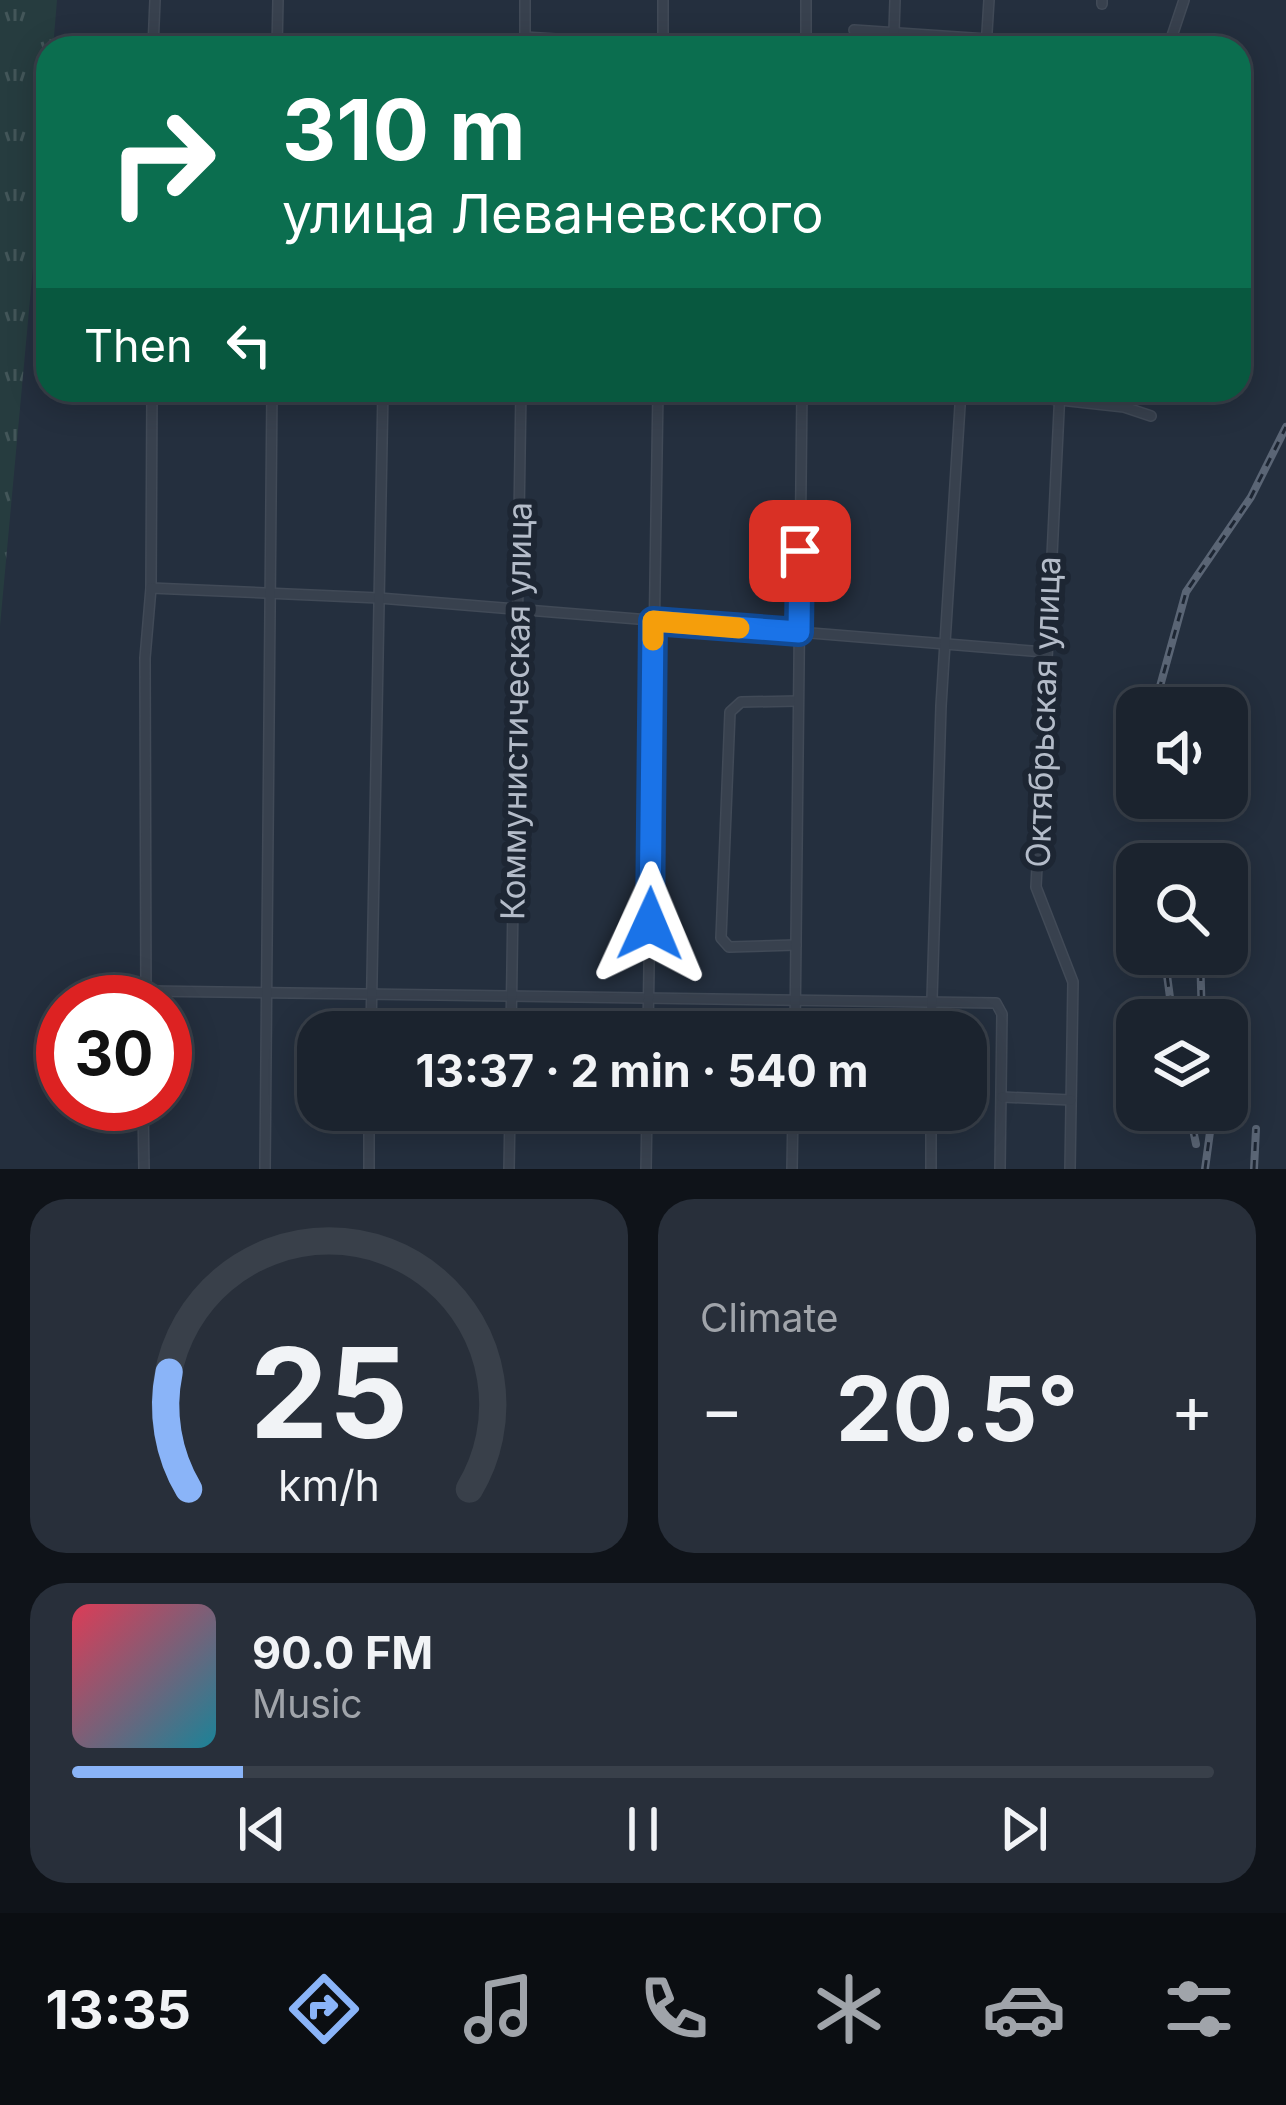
<!DOCTYPE html>
<meta charset="utf-8">
<style>
:root{--surface:#1b232e;--page:#282f3a;--text:#f1f3f6;--muted:#a0a4aa;--line:#39404a;--accent:#8ab4f8}
body{margin:0;font-family:Inter,sans-serif;background:var(--page);color:var(--text);height:100vh;display:flex;flex-direction:column;font-size:45px;white-space:nowrap}
*{box-sizing:border-box;margin:0}
p{font-size:39px;color:var(--muted)}
.icon{flex:none;width:66px;height:66px;fill:none;stroke:currentColor;stroke-width:2;stroke-linecap:round;stroke-linejoin:round}
.map{position:relative;height:1169px;overflow:hidden}
.side{display:flex;flex-direction:column;gap:30px;padding:30px;background:#0f1319;flex:1}
.side>*{flex:none}
.top-card{position:absolute;left:36px;top:36px;width:1215px;height:366px;border-radius:36px;box-shadow:0 6px 30px #0003,0 0 0 3px var(--line);background:#0b6e4f;color:#fff;overflow:hidden}
.fabs{position:absolute;left:1116px;top:687px;display:grid;gap:24px}
.fabs a{display:grid;place-items:center;width:132px;height:132px;border-radius:24px;background:var(--surface);box-shadow:0 6px 30px #0003,0 0 0 3px var(--line);font-size:60px}
.speed{position:absolute;left:36px;top:975px;display:flex;gap:24px;font-size:60px;font-weight:700;text-align:center}
.speed>*{display:grid;place-content:center;width:156px;height:156px;border-radius:50%;background:var(--surface);box-shadow:0 6px 30px #0003,0 0 0 3px var(--line);line-height:1}
.speed .limit{border:18px solid #d22;background:#fff;color:#111}
.pin{position:absolute;display:grid;place-items:center;width:102px;height:102px;color:#fff;margin:-51px;border-radius:24px;box-shadow:0 6px 18px #0006}
.me{position:absolute;width:132px;margin:-66px;rotate:1deg;stroke-linejoin:round;filter:drop-shadow(0 0 9px #0008)}
.turn{display:flex;align-items:center;gap:42px;height:252px;padding:0 48px;font-size:54px}
.turn .icon{width:156px;height:156px;stroke-width:2.5}
.turn b{display:block;font-size:84px;line-height:102px}
.then{display:flex;align-items:center;height:114px;padding:0 48px;background:#0003;gap:24px;font-size:45px}
.big{font-size:90px;font-weight:700;line-height:1.1}
.side .widget{flex:1;display:flex;flex-direction:column;justify-content:center;gap:18px;min-width:0;padding:0 42px;border-radius:36px;background:var(--page)}
.side .dial{align-items:center;gap:0}
.dial svg{height:312px;overflow:visible;fill:none;stroke:var(--line);stroke-width:7;stroke-linecap:round;text-anchor:middle}
.dial text{fill:var(--text);stroke:none}
.song{display:flex;align-items:center;gap:36px}
.cover{width:144px;height:144px;border-radius:18px;background:linear-gradient(135deg,hsl(350 70% 55%),hsl(190 70% 35%))}
.played{height:12px;border-radius:6px;background:linear-gradient(90deg,var(--accent) 15%,var(--line) 15%)}
.keys{display:flex;justify-content:space-around;direction:ltr}
.heat{display:flex;justify-content:space-between;align-items:center;font-size:66px;direction:ltr}
.side .tiles{flex:1;display:grid;gap:30px;grid-template-columns:1fr 1fr}
.widget:last-child{grid-column:span 2}
.trip{position:absolute;left:297px;top:1011px;width:690px;height:120px;border-radius:36px;background:var(--surface);box-shadow:0 6px 30px #0003,0 0 0 3px var(--line);font-weight:700;line-height:120px;text-align:center}
.dock{display:flex;height:192px;justify-content:space-around;align-items:center;background:#0b0e12;color:var(--muted)}
.dock .icon{width:84px;height:84px}
.dock .on{color:var(--accent)}
.dock b{font-size:54px;color:var(--text)}
.map>svg:first-child{display:block}
</style>
<div class="map">
<svg width="1286" height="1169" viewBox="0 0 1286 1169">
<defs>
<pattern id="grass-tufts" width="24" height="20" patternUnits="userSpaceOnUse" patternTransform="scale(3)"><rect width="24" height="20" fill="#263c3f"/><path d="M3 7l-1-3M5 7V3M7 7l1-3M15 17l-1-3M17 17v-4M19 17l1-3" fill="none" stroke="#435659"/></pattern>
</defs>
<rect width="100%" height="100%" fill="#242f3e"/>
<polygon fill="url(#grass-tufts)" points="0,0 57,0 53,48 48,48 48,103 0,626"/>
<g fill="none" stroke-linecap="round" stroke-linejoin="round">
<defs>
<g id="minor">
<polyline points="1102,4 1102,0"/>
<polyline points="854,30 987,39"/>
<polyline points="894,31 895,0"/>
<polyline points="525,37 663,46"/>
<polyline points="153,48 155,0"/>
<polyline points="277,48 278,0"/>
<polyline points="525,48 525,0"/>
<polyline points="663,48 663,0"/>
<polyline points="806,48 806,0"/>
<polyline points="986,48 989,0"/>
<polyline points="1168,48 1184,0"/>
<polyline points="967,390 1124,407 1151,416"/>
<polyline points="1060,390 1036,887 1073,982 1070,1169"/>
<polyline points="151,588 152,390"/>
<polyline points="796,945 729,947 721,938 730,712 741,702 798,701"/>
<polyline points="148,991 996,1003 1002,1014 1000,1169"/>
<polyline points="146,1002 145,658 151,588 379,598 1044,652"/>
<polyline points="371,1032 383,390"/>
<polyline points="511,1032 521,390"/>
<polyline points="648,1032 658,390"/>
<polyline points="795,1032 802,390"/>
<polyline points="931,1032 941,706 961,390"/>
<polyline points="1002,1097 1071,1100"/>
<polyline points="143,1104 144,1169"/>
<polyline points="931,1110 931,1169"/>
<polyline points="265,1169 272,390"/>
<polyline points="369,1169 369,1110"/>
<polyline points="509,1169 510,1110"/>
<polyline points="646,1169 647,1110"/>
<polyline points="792,1169 793,1110"/>
</g>
</defs>
<use href="#minor" stroke="#414a57" stroke-width="12"/>
<use href="#minor" stroke="#38414e" stroke-width="9"/>
<defs>
<g id="rail">
<polyline points="1154,708 1186,592 1251,497 1286,427"/>
<polyline points="1128,811 1137,775"/>
<polyline points="1200,954 1202,1020"/>
<polyline points="1165,960 1173,1020"/>
<polyline points="1189,1110 1196,1144"/>
<polyline points="1205,1169 1213,1110"/>
<polyline points="1254,1169 1256,1129"/>
</g>
</defs>
<use href="#rail" stroke="#5a6575" stroke-width="8"/>
<use href="#rail" stroke="#1d2633" stroke-width="3" stroke-dasharray="9" stroke-linecap="butt"/>
</g>
<g fill="none" stroke-linecap="round" stroke-linejoin="round">
<defs>
<polyline id="route" points="650,924 653,621 799,632 800,551"/>
</defs>
<use href="#route" stroke="#114b97" stroke-width="30"/>
<use href="#route" stroke="#1a73e8" stroke-width="21"/>
<polyline stroke="#f59e0b" stroke-width="21" points="653,640 653,621 739,628"/>
</g>
<g text-anchor="middle" stroke-width="12" stroke-linejoin="round" paint-order="stroke">
<g font-size="33" fill="#b4bcc9" stroke="#1d2633">
<text transform="translate(516 711) rotate(-89)" y="12">Коммунистическая улица</text>
<text transform="translate(1043 712) rotate(-88)" y="12">Октябрьская улица</text>
</g>
</g>
</svg>
<div class="fabs">
<a><svg class="icon" aria-label="sound" viewBox="0 0 24 24"><path d="M4 9h4l5-4v14l-5-4H4zM17 9q2 3 0 6"/></svg></a>
<a><svg class="icon" aria-label="search" viewBox="0 0 24 24"><circle cx="10" cy="10" r="6"/><path d="M15 15l6 6"/></svg></a>
<a><svg class="icon" aria-label="layers" viewBox="0 0 24 24"><path d="M12 4l9 5-9 5-9-5zM3 14l9 5 9-5"/></svg></a>
</div>
<div class="speed"><div class="limit">30</div></div>
<div class="pin" style="left:800px;top:551px;background:#d93025"><svg class="icon" aria-label="arrive" viewBox="0 0 24 24"><path d="M6 21V4h12l-3 4 3 4H6"/></svg></div>
<svg class="me" style="left:650px;top:924px" viewBox="-20 -20 40 40"><path d="M0-17L14 15 0 8-14 15z" fill="#1a73e8" stroke="#fff" stroke-width="4"/></svg>
<div class="trip">13:37 · 2 min · 540 m</div>
<div class="top-card">
<div class="turn"><svg class="icon" aria-label="right" viewBox="0 0 24 24"><path d="M7 20v-9h11M14 6l5 5-5 5"/></svg><div><b>310 m</b>улица Леваневского</div></div>
<div class="then">Then<svg class="icon" aria-label="left" viewBox="0 0 24 24"><path d="M17 20v-9H6M10 6l-5 5 5 5"/></svg></div>
</div>
</div>
<section class="side">
<div class="tiles">
<div class="widget dial"><svg viewBox="0 0 100 80">
<path d="M14 69A42 42 0 1 1 86 69"/>
<path d="M14 69A42 42 0 0 1 9 39" stroke="#8ab4f8"/>
<text x="50" y="56" font-size="32" font-weight="700">25</text>
<text x="50" y="72" font-size="11">km/h</text>
</svg></div>
<div class="widget"><p>Climate</p>
<div class="heat"><a>−</a><b class="big">20.5°</b><a>+</a></div>
</div>
<div class="widget">
<div class="song"><i class="cover"></i><div><b>90.0 FM</b><p>Music</p></div></div>
<div class="played"></div>
<div class="keys"><svg class="icon" aria-label="previous" viewBox="0 0 24 24"><path d="M18 5L8 12l10 7zM5 5v14"/></svg><svg class="icon" aria-label="pause" viewBox="0 0 24 24"><path d="M8 5v14M16 5v14"/></svg><svg class="icon" aria-label="next" viewBox="0 0 24 24"><path d="M6 5l10 7-10 7zM19 5v14"/></svg></div>
</div>
</div>
</section>
<nav class="dock">
<b>13:35</b>
<svg class="icon on" aria-label="directions" viewBox="0 0 24 24"><path d="M12 3l9 9-9 9-9-9zM9 14v-3h6M13 9l2 2-2 2"/></svg>
<svg class="icon" aria-label="music" viewBox="0 0 24 24"><path d="M9 18V5l10-2v13"/><circle cx="6" cy="18" r="3"/><circle cx="16" cy="16" r="3"/></svg>
<svg class="icon" aria-label="phone" viewBox="0 0 24 24"><path d="M5 4h4l2 5-3 2q2 4 5 5l2-3 5 2v4C11 20 4 13 5 4z"/></svg>
<svg class="icon" aria-label="climate" viewBox="0 0 24 24"><path d="M12 3v18M4 7l16 10M4 17L20 7"/></svg>
<svg class="icon" aria-label="car" viewBox="0 0 24 24"><path d="M5 17H2v-5l4-1 3-4h7l3 4 3 1v5h-3M9 17h6M6 11h13"/><circle cx="7" cy="17" r="2"/><circle cx="17" cy="17" r="2"/></svg>
<svg class="icon" aria-label="filters" viewBox="0 0 24 24"><path d="M4 7h16M4 17h16"/><circle cx="9" cy="7" r="2"/><circle cx="15" cy="17" r="2"/></svg>
</nav>
